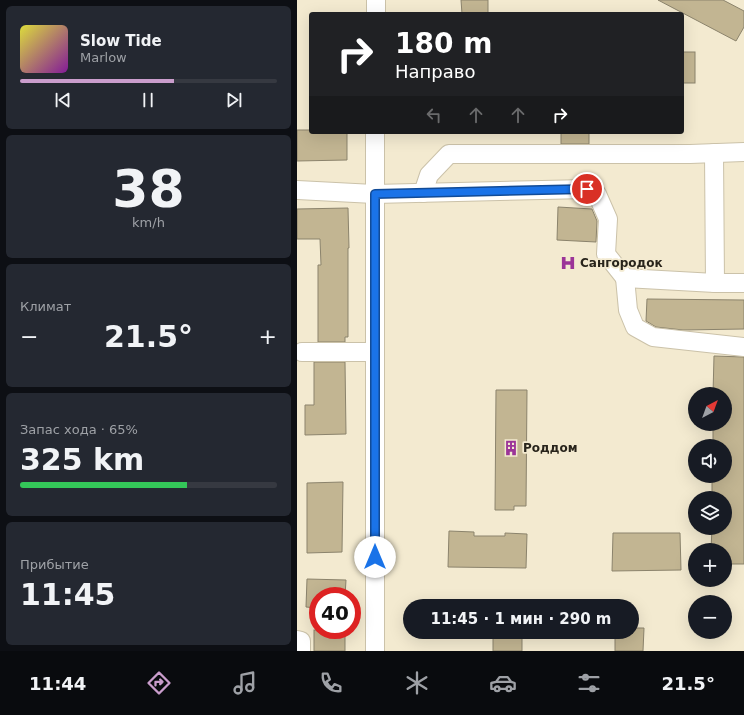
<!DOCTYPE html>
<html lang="ru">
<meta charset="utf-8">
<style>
:root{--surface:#171b24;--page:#242831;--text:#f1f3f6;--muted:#9ea1a6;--line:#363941;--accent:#ca9dcc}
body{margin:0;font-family:"DejaVu Sans",sans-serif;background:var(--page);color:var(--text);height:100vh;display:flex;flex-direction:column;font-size:15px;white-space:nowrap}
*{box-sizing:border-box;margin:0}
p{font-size:13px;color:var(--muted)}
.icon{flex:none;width:22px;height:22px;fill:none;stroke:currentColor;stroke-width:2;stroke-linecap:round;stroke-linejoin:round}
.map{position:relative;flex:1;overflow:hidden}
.side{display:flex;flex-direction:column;gap:6px;padding:6px;background:#0d0f14;width:297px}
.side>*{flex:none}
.banner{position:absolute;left:12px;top:12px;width:375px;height:122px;border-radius:4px;box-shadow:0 4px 16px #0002;background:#202124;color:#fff;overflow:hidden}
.needle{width:26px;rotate:41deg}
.controls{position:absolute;left:391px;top:387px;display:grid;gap:8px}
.controls a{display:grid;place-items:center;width:44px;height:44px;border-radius:50%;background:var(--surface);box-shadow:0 4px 16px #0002;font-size:20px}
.speed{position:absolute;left:12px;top:587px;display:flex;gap:8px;font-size:20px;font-weight:700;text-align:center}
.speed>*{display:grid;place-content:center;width:52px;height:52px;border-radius:50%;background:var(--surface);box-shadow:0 4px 16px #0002;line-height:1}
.speed .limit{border:6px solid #d22;background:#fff;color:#111}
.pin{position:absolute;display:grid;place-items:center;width:34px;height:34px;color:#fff;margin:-17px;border:2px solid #fff;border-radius:50%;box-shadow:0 1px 4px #0007}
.me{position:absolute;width:44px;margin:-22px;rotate:0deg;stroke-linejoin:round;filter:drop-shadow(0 0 3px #0008)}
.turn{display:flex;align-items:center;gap:14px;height:84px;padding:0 20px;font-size:18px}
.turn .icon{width:52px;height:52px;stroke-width:2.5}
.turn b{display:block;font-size:28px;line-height:34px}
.lanes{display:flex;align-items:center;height:38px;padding:0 20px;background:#0003;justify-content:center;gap:20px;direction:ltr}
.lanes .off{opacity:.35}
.big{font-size:30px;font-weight:600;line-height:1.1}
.side .tile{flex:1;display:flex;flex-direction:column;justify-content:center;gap:6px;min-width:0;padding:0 14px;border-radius:6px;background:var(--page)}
.side .dial{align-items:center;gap:0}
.dial b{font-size:52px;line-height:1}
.song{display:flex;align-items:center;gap:12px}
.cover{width:48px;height:48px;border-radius:6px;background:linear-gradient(135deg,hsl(60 70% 55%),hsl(290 70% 35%))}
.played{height:4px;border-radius:2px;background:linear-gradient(90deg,var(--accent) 60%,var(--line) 60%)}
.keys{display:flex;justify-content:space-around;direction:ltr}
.heat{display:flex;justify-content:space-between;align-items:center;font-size:22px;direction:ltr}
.charge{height:6px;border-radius:3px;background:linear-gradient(90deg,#34c759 65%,var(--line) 0)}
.trip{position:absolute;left:106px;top:599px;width:236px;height:40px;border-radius:20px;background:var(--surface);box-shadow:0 4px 16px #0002;font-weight:600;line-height:40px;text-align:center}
.tab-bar{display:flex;height:64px;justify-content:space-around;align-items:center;background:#090b0e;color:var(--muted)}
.tab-bar .icon{width:28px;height:28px}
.tab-bar .current{color:var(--accent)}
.tab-bar b{font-size:18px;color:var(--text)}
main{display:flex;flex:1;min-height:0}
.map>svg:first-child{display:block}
</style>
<main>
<section class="side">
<div class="tile">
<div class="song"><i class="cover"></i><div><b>Slow Tide</b><p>Marlow</p></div></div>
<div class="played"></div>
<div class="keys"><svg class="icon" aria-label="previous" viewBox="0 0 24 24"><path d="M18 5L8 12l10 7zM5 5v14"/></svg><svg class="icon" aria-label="pause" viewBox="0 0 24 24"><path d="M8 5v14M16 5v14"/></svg><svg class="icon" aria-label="next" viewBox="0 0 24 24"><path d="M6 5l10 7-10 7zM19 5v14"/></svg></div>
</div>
<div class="tile dial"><b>38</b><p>km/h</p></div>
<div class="tile"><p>Климат</p>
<div class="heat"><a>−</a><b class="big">21.5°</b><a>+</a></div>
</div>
<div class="tile"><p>Запас хода · 65%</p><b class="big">325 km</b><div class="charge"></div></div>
<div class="tile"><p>Прибытие</p><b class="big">11:45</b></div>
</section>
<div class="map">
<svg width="447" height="651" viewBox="0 0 447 651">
<rect width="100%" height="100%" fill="#f3ead0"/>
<g fill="#c2b592" stroke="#8b836c">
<polygon points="164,0 191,0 191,14 165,14"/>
<polygon points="361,0 426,0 447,11 447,27 439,41"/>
<rect x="385" y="52" width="13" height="31"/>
<polygon points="0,130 14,130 14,132 50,132 50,160 0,161"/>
<rect x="264" y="132" width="28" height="12"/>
<polygon points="261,207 295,209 300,221 299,242 260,240"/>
<polygon points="51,208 52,248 51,248 51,337 48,337 48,342 21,342 21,265 24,265 23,239 0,239 0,209"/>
<polygon points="350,299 447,300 447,329 386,330 359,327 349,321"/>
<polygon points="417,356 447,357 447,564 428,564 428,550 414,550 415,528 428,528 428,498 415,498 415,476 428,476 428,446 416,446 416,424 428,424 428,394 416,394"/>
<polygon points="17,362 48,362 49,434 8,435 8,405 17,405"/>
<polygon points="199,390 230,390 229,506 217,506 217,510 198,510"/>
<polygon points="46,482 45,552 10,553 10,483"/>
<polygon points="152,531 177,532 177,536 208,536 208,533 230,534 229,568 151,567"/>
<polygon points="316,533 383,533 384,570 315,571"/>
<polygon points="10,579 49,580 48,596 21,596 21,608 9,607"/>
<polygon points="335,628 347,628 346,651 318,651 318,632 335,632"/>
<rect x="17" y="630" width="31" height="21"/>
<rect x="196" y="632" width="29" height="19"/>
</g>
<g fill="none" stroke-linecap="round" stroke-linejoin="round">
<defs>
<g id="minor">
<polyline points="79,14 79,0"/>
<polyline points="417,153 418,283 447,283"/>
<polyline points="0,190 77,194 290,189 300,194 311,219 309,254 328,278 418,283"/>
<polyline points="126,193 132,175 152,154 393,154 447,152"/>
<polyline points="328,278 331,310 338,327 356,337 447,347"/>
<polyline points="5,352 78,352"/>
<polyline points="0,640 4,641 4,651"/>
<polyline points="78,651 78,132"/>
</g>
</defs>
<use href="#minor" stroke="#cbc2a9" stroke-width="20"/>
<use href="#minor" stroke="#fff" stroke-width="18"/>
</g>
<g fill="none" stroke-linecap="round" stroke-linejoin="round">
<defs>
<polyline id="route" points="78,557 78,194 290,189"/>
</defs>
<use href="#route" stroke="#114b97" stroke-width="10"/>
<use href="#route" stroke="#1a73e8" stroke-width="7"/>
</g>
<defs>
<symbol id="hospital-bare" viewBox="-9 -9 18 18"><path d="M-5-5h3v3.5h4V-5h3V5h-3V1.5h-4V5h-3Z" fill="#9b3498" stroke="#f3ead0" stroke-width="2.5" paint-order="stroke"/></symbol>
<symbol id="building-bare" viewBox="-9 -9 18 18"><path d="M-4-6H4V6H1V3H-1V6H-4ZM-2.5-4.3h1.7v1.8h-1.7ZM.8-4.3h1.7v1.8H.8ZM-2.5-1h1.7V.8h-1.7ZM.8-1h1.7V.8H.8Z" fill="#9b3498" stroke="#f3ead0" stroke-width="2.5" paint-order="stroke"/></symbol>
</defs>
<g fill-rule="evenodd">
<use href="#hospital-bare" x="260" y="252" width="22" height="22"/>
<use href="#building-bare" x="203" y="437" width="22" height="22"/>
</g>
<g text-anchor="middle" stroke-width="3.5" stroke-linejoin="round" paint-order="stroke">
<g font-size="12" font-weight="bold" fill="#28241b" stroke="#f3ead0" text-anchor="start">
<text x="283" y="267">Сангородок</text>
<text x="226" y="452">Роддом</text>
</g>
</g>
</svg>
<div class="controls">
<a><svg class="needle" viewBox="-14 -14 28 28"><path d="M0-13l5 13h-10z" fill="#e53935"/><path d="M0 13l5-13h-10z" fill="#9ea1a6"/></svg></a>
<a><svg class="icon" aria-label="sound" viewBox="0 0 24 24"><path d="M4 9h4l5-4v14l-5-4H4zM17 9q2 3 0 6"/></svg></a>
<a><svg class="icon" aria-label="layers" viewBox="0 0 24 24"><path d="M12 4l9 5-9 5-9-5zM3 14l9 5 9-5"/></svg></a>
<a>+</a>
<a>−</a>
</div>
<div class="speed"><div class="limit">40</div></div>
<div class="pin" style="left:290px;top:189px;background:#d93025"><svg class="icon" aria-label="arrive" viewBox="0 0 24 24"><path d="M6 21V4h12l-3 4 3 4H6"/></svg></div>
<svg class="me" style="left:78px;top:557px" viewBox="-20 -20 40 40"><circle r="19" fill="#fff"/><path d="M0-13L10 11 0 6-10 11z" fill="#1a73e8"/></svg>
<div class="trip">11:45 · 1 мин · 290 m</div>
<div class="banner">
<div class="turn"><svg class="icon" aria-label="right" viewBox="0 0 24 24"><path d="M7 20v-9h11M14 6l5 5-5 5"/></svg><div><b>180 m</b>Направо</div></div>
<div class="lanes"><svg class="icon off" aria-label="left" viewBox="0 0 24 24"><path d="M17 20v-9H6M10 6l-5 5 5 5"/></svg><svg class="icon off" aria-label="ahead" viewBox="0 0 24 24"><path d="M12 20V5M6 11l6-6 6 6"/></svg><svg class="icon off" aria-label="ahead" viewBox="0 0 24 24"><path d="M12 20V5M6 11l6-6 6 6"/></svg><svg class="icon" aria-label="right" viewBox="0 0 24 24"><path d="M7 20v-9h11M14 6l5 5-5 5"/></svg></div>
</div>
</div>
</main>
<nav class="tab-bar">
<b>11:44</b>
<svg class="icon current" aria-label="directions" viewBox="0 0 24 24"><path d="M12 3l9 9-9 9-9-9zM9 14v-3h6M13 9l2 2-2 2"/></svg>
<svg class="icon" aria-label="music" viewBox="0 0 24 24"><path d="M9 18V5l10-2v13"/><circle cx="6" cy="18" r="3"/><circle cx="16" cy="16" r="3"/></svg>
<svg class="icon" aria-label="phone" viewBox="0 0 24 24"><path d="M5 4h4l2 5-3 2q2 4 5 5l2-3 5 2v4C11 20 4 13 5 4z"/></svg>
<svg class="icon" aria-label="climate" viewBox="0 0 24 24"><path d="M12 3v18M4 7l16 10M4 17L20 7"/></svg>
<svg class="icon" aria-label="car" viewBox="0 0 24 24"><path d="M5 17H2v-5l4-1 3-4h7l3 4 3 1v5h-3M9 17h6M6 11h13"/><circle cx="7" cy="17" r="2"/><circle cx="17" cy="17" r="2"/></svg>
<svg class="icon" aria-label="filters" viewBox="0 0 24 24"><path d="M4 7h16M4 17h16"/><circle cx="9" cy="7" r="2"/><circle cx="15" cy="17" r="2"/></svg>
<b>21.5°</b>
</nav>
